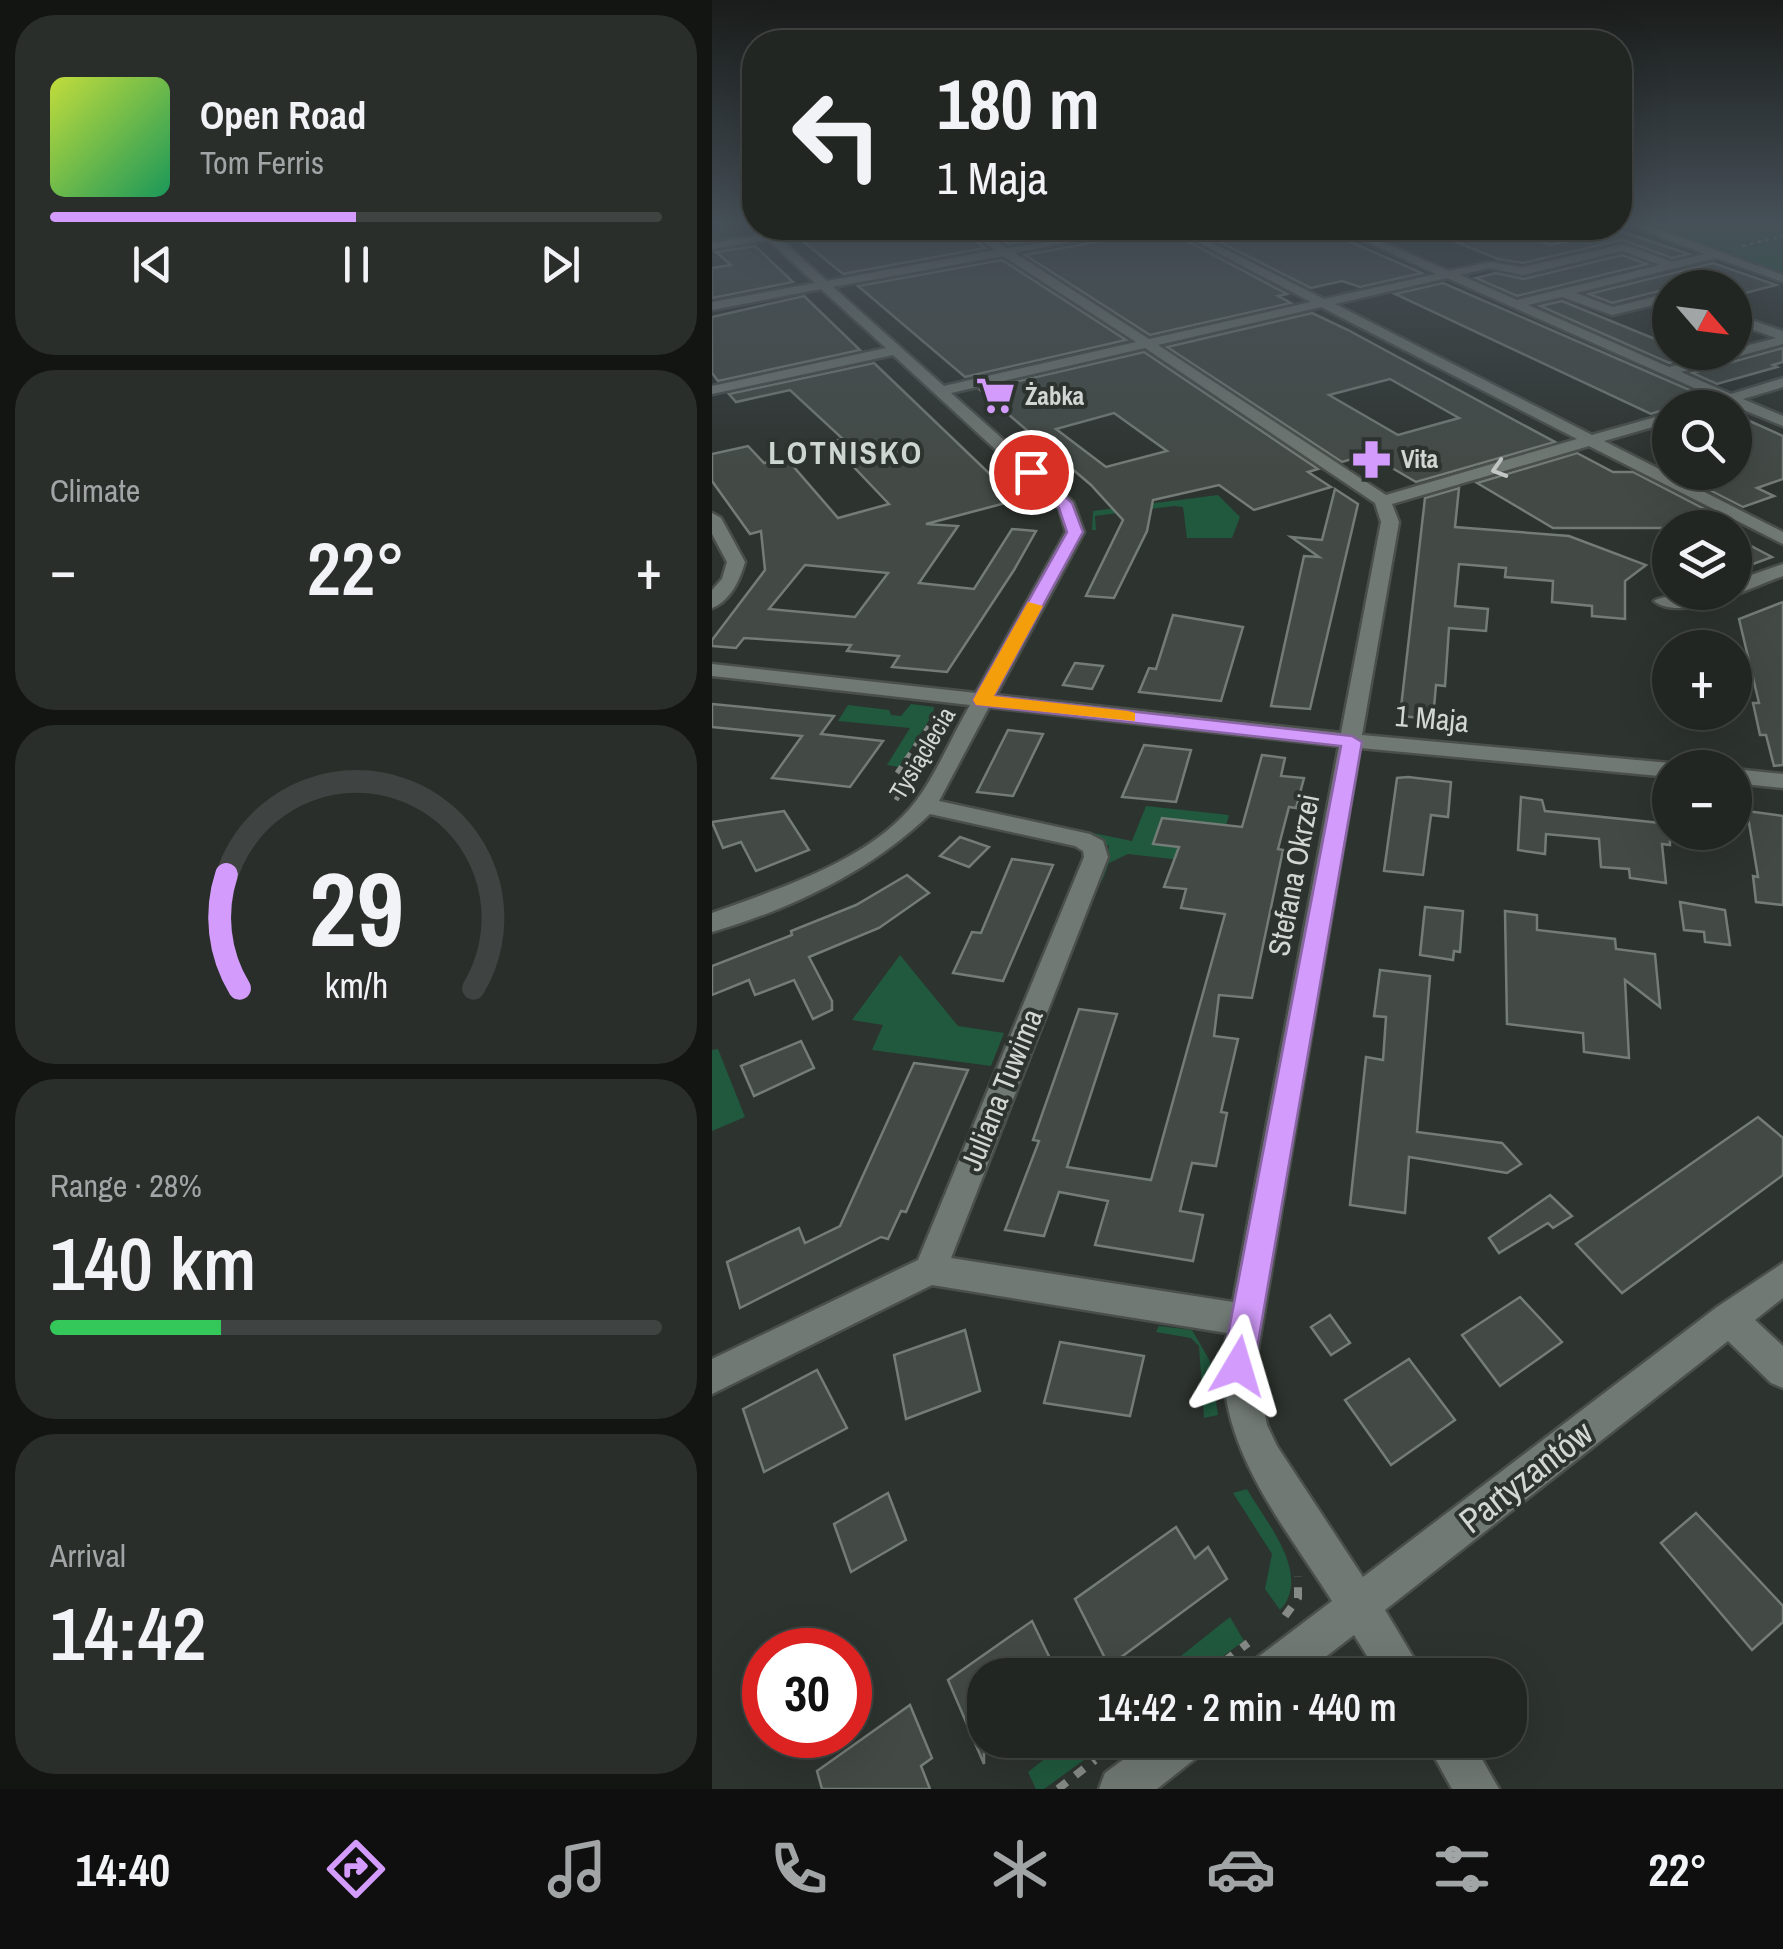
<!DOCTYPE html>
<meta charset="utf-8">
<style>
:root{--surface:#222623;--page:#2a2e2b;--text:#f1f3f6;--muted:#a2a5a6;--line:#3f4341;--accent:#d39cfc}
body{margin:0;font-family:"Archivo Narrow",sans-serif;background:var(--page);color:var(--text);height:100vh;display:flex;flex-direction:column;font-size:38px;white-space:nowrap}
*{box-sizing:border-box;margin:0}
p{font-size:32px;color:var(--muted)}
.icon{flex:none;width:55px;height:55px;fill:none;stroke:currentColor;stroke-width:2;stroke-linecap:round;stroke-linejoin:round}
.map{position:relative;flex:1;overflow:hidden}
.details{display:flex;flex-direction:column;gap:15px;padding:15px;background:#131513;width:712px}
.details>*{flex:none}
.banner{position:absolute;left:30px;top:30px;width:890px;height:210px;border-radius:40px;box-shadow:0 10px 40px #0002,0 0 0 2px var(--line);background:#222623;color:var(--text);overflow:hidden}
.needle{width:65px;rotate:118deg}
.fabs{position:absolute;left:940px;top:270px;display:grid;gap:20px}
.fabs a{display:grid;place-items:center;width:100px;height:100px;border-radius:50%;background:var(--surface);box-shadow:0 10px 40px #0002,0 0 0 2px var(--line);font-size:50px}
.speed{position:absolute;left:30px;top:1628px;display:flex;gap:20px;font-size:50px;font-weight:700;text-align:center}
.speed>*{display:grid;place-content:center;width:130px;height:130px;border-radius:50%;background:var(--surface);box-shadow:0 10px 40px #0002,0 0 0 2px var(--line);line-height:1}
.speed .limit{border:15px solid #d22;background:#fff;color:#111}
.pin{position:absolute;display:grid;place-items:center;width:85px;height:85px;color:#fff;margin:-42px;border:5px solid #fff;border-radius:50%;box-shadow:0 2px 10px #0007}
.me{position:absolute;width:110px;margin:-55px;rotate:7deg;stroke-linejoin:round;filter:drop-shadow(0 0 8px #0008)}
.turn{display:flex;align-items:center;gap:35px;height:210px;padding:0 30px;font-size:45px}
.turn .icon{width:130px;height:130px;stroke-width:2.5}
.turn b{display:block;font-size:70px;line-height:85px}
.big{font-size:75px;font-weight:600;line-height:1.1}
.details .card{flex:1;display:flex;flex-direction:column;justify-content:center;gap:15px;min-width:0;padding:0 35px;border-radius:40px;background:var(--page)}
.details .dial{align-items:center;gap:0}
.dial svg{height:260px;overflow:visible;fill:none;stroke:var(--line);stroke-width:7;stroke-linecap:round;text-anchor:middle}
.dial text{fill:var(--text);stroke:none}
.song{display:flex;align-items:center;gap:30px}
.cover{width:120px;height:120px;border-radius:15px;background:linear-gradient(135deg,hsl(70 70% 55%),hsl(150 70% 35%))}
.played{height:10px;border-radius:5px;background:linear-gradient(90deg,var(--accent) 50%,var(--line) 50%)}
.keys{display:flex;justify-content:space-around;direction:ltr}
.heat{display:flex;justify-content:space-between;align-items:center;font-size:55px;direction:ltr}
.charge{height:15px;border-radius:8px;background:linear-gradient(90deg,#34c759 28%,var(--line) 0)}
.trip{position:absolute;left:255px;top:1658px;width:560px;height:100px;border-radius:40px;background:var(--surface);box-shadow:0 10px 40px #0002,0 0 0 2px var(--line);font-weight:600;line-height:100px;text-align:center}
.menu{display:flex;height:160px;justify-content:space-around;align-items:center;background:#0e0f0e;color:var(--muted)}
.menu .icon{width:70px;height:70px}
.menu .selected{color:var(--accent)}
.menu b{font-size:45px;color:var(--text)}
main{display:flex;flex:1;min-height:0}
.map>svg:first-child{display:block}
</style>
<main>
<section class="details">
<div class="card">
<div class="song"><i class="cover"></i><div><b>Open Road</b><p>Tom Ferris</p></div></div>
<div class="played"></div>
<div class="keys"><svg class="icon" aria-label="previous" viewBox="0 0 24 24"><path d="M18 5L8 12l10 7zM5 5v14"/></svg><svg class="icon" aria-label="pause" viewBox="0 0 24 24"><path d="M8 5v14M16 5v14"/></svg><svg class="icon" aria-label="next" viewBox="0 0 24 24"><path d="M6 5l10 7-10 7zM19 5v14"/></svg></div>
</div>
<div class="card"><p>Climate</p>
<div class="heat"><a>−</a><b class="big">22°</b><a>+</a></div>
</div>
<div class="card dial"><svg viewBox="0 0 100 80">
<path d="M14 69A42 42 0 1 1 86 69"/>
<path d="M14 69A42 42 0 0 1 10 34" stroke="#d39cfc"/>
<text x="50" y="56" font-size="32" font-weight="700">29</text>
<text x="50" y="72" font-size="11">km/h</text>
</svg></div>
<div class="card"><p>Range · 28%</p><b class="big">140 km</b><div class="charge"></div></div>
<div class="card"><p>Arrival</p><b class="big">14:42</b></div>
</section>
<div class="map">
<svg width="1071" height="1789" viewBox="0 0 1071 1789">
<rect width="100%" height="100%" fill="#2d332f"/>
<g fill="#20593e">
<polygon points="926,222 1070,222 1070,272"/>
<polygon points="506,495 528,517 520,538 475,538 471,507 462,506 383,516 384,530 380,530 381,511"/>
<polygon points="199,704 222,707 221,714 187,767 175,765 198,728 126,721 136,705 177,710 179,715 189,716"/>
<polygon points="434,806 517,815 503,864 416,854 397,863 389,884 397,846 298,816 420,841"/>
<polygon points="188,955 246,1026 292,1033 279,1066 160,1050 171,1025 140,1020"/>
<polygon points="6,1049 33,1117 0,1131 0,1050"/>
<polygon points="447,1326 480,1330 498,1361 506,1415 492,1418 487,1346 479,1338 444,1332"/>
<path d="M 535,1489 C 553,1521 601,1575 568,1610 L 553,1589 L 560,1554 L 521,1493 Z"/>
<polygon points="518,1617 532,1641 485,1675 445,1675"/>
<polygon points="357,1740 376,1740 383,1752 332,1789 324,1789 316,1772"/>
</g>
<g fill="#434a46" stroke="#747c77" stroke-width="2.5" fill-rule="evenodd">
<polygon points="141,228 248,228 273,248 131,274 87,238"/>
<polygon points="269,228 384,228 384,231 296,244"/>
<polygon points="506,228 568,228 584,232 606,228 710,273 648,287 630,281 599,288 486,231"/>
<polygon points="710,228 793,228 838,245 905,230 977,254 960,258 910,240 811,263 786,259"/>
<polygon points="444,231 455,237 464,235 575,294 566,296 579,303 438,335 313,255"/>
<polygon points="43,246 81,282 0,298 0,268 19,265 4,252"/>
<polygon points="910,255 935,264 805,296 764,278 784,273 812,279"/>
<polygon points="290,260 414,340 253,377 146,286"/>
<polygon points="1001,263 1064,285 1022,296 1022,288 967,286 900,303 877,294"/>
<polygon points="731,283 980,391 975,393 986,398 939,414 683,294"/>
<polygon points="92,296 148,350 6,381 0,373 0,317"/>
<polygon points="850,301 958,345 958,352 1003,352 957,363 828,306"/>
<path d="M 600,313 L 636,330 L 843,442 L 704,482 L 668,461 L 660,463 L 650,456 L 630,462 L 455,347 ZM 678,379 L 747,418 L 686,435 L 617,395 Z"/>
<polygon points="1071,348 1071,362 1061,365 1065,367 1005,384 980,373"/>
<path d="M 432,352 L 606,469 L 596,472 L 619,487 L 542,510 L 507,485 L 441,500 L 435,531 L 402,598 L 374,596 L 411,520 L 379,485 L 268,390 ZM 402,413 L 455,451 L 394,467 L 344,429 Z"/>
<path d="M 162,363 L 305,500 L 214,524 L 246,526 L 207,583 L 262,589 L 300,529 L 324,531 L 302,570 L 235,672 L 180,667 L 187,656 L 135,651 L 139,645 L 32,638 L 24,648 L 0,646 L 0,640 L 53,570 L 49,531 L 38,534 L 0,481 L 0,454 L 36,446 L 52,463 L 74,458 L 126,518 L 177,504 L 118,442 L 131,439 L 78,390 L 24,402 L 17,394 ZM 93,565 L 176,573 L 143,617 L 57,609 Z"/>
<polygon points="1022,414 1071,436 1071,479 1045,488 1062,496 1031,507 962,472 1025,472"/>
<polygon points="865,453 901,472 921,472 1006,516 972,528 841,528 765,483"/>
<polygon points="747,488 743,527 857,536 934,565 913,581 913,619 880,616 880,606 840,602 841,581 793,577 794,568 747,564 743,606 776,609 774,631 737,628 733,686 724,685 721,719 688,716 713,498"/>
<polygon points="623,489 646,504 598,709 559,706 592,556 607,557 579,537 610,540"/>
<polygon points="1022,537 1060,557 1022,571"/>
<polygon points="1071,602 1071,765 1062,766 1054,735 1048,735 1041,703 1047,703 1027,619"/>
<polygon points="461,615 531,627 509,701 427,692 437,668 444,669"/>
<polygon points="363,663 391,666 380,689 351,685"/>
<polygon points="0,704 122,716 109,734 171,741 138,787 60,778 90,736 0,727"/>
<polygon points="296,730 331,734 301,796 265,792"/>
<polygon points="432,745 479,750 464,802 410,797"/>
<polygon points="550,755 573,758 569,776 592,778 584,808 577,807 566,849 571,850 540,998 507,995 502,1036 526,1039 509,1112 515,1113 504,1166 480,1163 468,1211 491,1215 481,1261 383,1245 396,1201 347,1192 332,1236 293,1230 327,1141 321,1140 367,1009 405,1014 355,1167 439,1180 513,914 469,908 474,889 452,887 467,847 441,844 450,818 530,827"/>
<polygon points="696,777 739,782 736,817 719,815 711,875 672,871 685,778"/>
<polygon points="809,797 830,800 833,811 958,824 958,845 950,844 954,883 918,878 917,869 889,867 887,839 834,834 833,854 806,850"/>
<polygon points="72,811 97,850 44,871 29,842 11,848 0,822"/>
<polygon points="1035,811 1071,816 1071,905 1044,902 1041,876 1046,877"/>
<polygon points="248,837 277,847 257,867 228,856"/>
<polygon points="300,859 341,865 291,981 241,973 260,932 269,933"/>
<polygon points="195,875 217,893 167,928 97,957 120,1001 120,1010 101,1019 82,980 43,995 37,980 0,995 0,966 80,935 79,931 144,905"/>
<polygon points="968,902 1013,910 1018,945 993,942 992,932 972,930"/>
<polygon points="713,907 751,911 748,952 742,951 741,960 708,955"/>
<polygon points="793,911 825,915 825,930 903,939 904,949 943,954 948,1007 913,980 917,1058 872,1052 871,1033 795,1024"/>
<polygon points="668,970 718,976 705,1132 790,1143 809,1164 795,1173 697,1157 693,1213 638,1205 654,1057 671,1060 674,1017 662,1016"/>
<polygon points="89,1041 102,1068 42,1096 29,1066"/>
<polygon points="202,1063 256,1070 194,1212 189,1211 176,1239 169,1237 28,1308 15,1262 87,1228 93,1243 128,1226"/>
<polygon points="1046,1117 1071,1138 1071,1175 910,1293 864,1244"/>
<polygon points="838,1195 860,1216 841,1228 836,1223 787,1253 777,1238"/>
<polygon points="808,1297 850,1342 788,1386 750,1335"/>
<polygon points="618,1315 638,1343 619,1355 599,1327"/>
<polygon points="253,1330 268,1391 194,1419 182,1355"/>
<polygon points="348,1342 432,1356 418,1416 332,1403"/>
<polygon points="697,1359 743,1420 679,1465 633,1400"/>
<polygon points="105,1370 135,1428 52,1472 31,1409"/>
<polygon points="176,1493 194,1540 139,1572 122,1524"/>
<polygon points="984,1513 1071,1606 1071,1622 1040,1650 949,1543"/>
<polygon points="464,1527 483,1558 496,1547 515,1579 397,1666 363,1599"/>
<polygon points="320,1621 346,1675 272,1675 272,1764 236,1680"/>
<polygon points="198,1705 220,1758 209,1766 218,1789 110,1789 105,1771"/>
</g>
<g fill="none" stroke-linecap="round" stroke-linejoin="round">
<defs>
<g id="minor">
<path d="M 911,222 L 926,222 L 1071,275 L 1071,282 L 1004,258 L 864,293 L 901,307 L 958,293 L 958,301 L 900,315 L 850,297 L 816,305 L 957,367 L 1022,352 L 1022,349 L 1064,338 L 1022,323 L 1022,314 L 1071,331 L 1071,344 L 969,372 L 1019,394 L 1071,378 L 1071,387 L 1031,399 L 1071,416 L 1071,426 L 1017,404 L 982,408 L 1005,398 L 735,278 L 623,304 L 880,435 L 958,413 L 958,422 L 892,441 L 1071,532 L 1071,544 L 877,446 L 680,504 L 687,522 L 650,735 L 958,763 L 968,768 L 958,768 L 958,777 L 648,748 L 543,1366 L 555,1425 L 565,1446 L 651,1577 L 1005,1307 L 1071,1263 L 1071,1298 L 1043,1320 L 1071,1346 L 1071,1388 L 1059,1383 L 1016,1341 L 673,1610 L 712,1675 L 667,1675 L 642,1635 L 590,1675 L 536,1675 L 542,1660 L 620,1601 C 569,1520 495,1435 515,1333 L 220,1285 L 0,1394 L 0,1359 L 206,1260 L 372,857 L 371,851 L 363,846 L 218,814 C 159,871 79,909 0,932 L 0,913 C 68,888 158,861 204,801 C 225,773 240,736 258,705 L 0,676 L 0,664 L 264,693 L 354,532 L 347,508 L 181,355 L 0,394 L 0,386 L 174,348 L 109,289 L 0,310 L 0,302 L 103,283 L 56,240 L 0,249 L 0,243 L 50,235 L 44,228 L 55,228 L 61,233 L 115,228 L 67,238 L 115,281 L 283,250 L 251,228 L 263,228 L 295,248 L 427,228 L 303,253 L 437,339 L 599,302 L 459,228 L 471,228 L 612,299 L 724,274 L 625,228 L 638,228 L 737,271 L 777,262 L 811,267 L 911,244 L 960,262 L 993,254 ZM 910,251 L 948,265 L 805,300 L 748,275 L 777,268 L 811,275 ZM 291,256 L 424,342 L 232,386 L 121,287 ZM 609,307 L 865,439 L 674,495 L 446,345 ZM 433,348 L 663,503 L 669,522 L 629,733 L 284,695 L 372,532 L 361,502 L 239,393 ZM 277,707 L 627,746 L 521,1302 L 239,1258 L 396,857 L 391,841 L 378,834 L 227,801 Z"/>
<path d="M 0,513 L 9,518 L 33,562 C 28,580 18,601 0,608 L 0,590 L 10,579 L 15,562 L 0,534 Z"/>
<path d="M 1071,564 L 1071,576 C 1040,587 969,623 942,601 C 951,594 1006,592 1022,592 L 1022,581 Z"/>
<polygon points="1022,769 1071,774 1071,788 1022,783"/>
<polygon points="438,1740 494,1740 488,1755 445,1789 387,1789 393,1773"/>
<polygon points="713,1740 759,1740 787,1789 740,1789"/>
</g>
</defs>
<use href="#minor" stroke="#4a4f4c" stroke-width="5"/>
<polyline stroke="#858a87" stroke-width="2.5" stroke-dasharray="4 4" stroke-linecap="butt" points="1030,246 1071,236"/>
<g stroke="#858a87" stroke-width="4" stroke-dasharray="6 6" stroke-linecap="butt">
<polyline points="206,741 224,715"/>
<polyline points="219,741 222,737"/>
</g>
<g stroke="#858a87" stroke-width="5" stroke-dasharray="8 8" stroke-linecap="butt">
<polyline points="185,773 208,739"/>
<polyline points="184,800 221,739"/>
</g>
<g stroke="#858a87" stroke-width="8" stroke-dasharray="11 11" stroke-linecap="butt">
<polyline points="573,1616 586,1598 586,1576"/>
<polyline points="495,1675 536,1643"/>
<polyline points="346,1789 383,1760"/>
</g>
<use href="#minor" fill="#717974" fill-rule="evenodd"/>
</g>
<defs><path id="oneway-chevron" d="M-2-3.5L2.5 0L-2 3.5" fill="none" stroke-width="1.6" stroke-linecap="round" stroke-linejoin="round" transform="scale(2.5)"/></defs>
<use stroke="#c3c8c6" href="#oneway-chevron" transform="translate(787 469) rotate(163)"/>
<linearGradient id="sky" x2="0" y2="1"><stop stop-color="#191c1a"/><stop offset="0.47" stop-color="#465058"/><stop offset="1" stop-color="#465058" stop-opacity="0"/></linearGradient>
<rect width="1071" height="472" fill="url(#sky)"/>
<polygon fill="#d39cfc" stroke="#8965a4" stroke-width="2.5" points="314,469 324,469 360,503 371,532 282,696 640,736 650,742 542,1366 537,1377 526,1381 514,1377 510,1366 629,746 264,705 261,700 355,532 347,508 314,475"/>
<polygon fill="#f59e0b" points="316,602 331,606 282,696 416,711 423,713 423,721 264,705 261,700"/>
<defs>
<symbol id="supermarket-bare" viewBox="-9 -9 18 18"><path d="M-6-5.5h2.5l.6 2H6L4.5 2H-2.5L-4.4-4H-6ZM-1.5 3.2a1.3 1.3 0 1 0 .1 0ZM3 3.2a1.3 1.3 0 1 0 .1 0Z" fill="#d39cfc" stroke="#2d332f" stroke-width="2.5" paint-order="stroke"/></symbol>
<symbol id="pharmacy-bare" viewBox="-9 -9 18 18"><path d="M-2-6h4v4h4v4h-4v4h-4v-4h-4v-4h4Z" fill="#d39cfc" stroke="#2d332f" stroke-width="2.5" paint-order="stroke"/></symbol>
</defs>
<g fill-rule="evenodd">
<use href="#supermarket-bare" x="256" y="368" width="55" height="55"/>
<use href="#pharmacy-bare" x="632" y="432" width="55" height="55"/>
</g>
<g text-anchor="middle" stroke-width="8" stroke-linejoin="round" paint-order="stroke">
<g font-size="25" font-weight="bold" fill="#d2d6d4" stroke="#2d332f" text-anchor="start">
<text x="313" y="405">Żabka</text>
<text x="689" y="468">Vita</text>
</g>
<g font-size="25" fill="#d2d6d4" stroke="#2d332f">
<text transform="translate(210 753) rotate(-59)" y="9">Tysiąclecia</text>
</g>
<g font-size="30" fill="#d2d6d4" stroke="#2d332f">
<text transform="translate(720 719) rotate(5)" y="10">1 Maja</text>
<text transform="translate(582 875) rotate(-79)" y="10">Stefana Okrzei</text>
<text transform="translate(290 1090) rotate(-68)" y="10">Juliana Tuwima</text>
</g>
<g font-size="32" font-weight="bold" letter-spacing="2.5" fill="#ced6d1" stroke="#2d332f">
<text x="134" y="464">LOTNISKO</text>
</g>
<g font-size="35" fill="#d2d6d4" stroke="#2d332f">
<text transform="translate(814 1477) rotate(-38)" y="12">Partyzantów</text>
</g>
</g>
</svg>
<div class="fabs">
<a><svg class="needle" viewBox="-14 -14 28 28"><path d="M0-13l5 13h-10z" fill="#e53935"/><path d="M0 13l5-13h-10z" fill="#a2a5a6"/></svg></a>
<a><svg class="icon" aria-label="search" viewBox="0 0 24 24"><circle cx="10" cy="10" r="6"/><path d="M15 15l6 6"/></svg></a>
<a><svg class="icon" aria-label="layers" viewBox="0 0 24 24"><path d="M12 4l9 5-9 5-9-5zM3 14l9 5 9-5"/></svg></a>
<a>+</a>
<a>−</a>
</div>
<div class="speed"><div class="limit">30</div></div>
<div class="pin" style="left:319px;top:472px;background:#d93025"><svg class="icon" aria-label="arrive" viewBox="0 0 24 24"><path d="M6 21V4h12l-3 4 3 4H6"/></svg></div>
<svg class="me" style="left:526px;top:1366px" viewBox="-20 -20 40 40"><path d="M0-17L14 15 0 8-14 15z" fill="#d39cfc" stroke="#fff" stroke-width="4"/></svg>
<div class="trip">14:42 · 2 min · 440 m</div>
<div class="banner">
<div class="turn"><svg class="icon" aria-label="left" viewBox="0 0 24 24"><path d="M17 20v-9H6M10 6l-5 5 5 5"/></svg><div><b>180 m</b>1 Maja</div></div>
</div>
</div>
</main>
<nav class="menu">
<b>14:40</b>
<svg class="icon selected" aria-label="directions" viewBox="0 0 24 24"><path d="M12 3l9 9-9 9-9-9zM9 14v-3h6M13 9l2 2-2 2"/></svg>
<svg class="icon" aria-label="music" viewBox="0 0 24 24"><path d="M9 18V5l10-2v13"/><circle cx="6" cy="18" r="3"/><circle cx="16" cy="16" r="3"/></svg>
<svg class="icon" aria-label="phone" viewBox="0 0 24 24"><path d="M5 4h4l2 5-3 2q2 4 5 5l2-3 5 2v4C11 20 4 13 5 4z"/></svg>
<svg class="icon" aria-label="climate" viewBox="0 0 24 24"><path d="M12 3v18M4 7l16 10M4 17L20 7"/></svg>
<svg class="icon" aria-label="car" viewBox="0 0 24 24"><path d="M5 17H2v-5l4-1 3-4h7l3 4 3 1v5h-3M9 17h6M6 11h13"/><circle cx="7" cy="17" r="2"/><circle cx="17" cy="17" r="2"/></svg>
<svg class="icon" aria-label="filters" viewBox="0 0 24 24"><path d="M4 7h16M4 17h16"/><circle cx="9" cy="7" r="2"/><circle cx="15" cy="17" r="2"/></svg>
<b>22°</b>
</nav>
